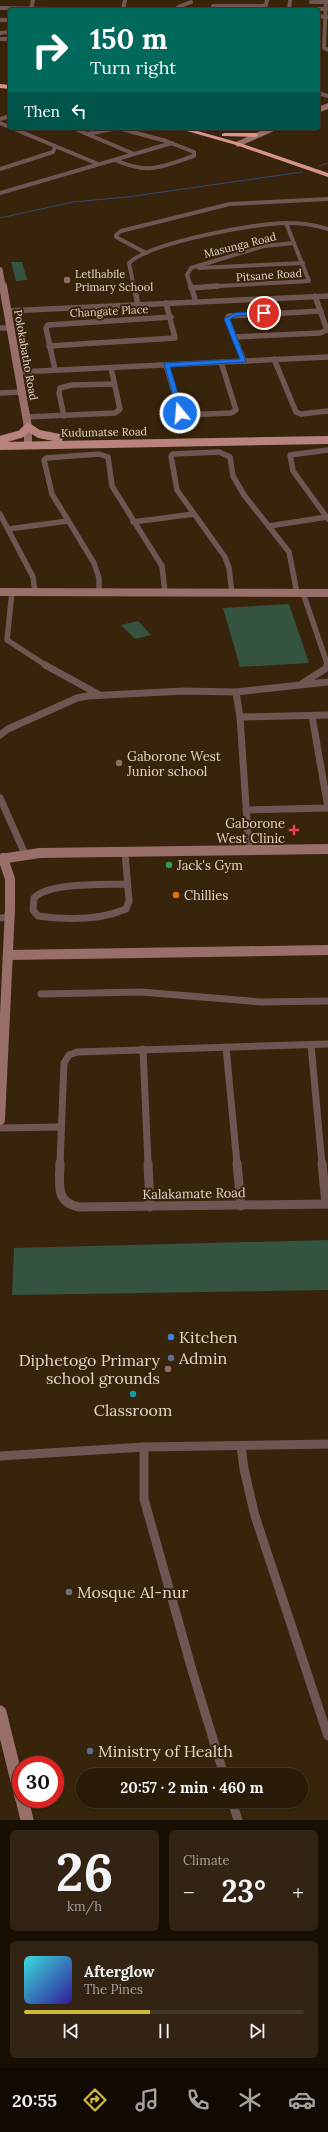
<!DOCTYPE html>
<meta charset="utf-8">
<style>
:root{--surface:#2a1a08;--page:#322312;--text:#f1f3f6;--muted:#a5a19c;--line:#463829;--accent:#ceb837}
body{margin:0;font-family:Lora,serif;background:var(--page);color:var(--text);height:100vh;display:flex;flex-direction:column;font-size:15px;white-space:nowrap}
*{box-sizing:border-box;margin:0}
p{font-size:13px;color:var(--muted)}
.icon{flex:none;width:22px;height:22px;fill:none;stroke:currentColor;stroke-width:2;stroke-linecap:round;stroke-linejoin:round}
.map{position:relative;height:1820px;overflow:hidden}
.side{display:flex;flex-direction:column;gap:10px;padding:10px;background:#170e04;flex:1}
.side>*{flex:none}
.hud{position:absolute;left:8px;top:8px;width:312px;height:122px;border-radius:4px;box-shadow:0 1px 3px #0004,0 0 0 1px var(--line);background:#00695c;color:#fff;overflow:hidden}
.speed{position:absolute;left:12px;top:1756px;display:flex;gap:8px;font-size:20px;font-weight:700;text-align:center}
.speed>*{display:grid;place-content:center;width:52px;height:52px;border-radius:50%;background:var(--surface);box-shadow:0 1px 3px #0004,0 0 0 1px var(--line);line-height:1}
.speed .limit{border:6px solid #d22;background:#fff;color:#111}
.pin{position:absolute;display:grid;place-items:center;width:34px;height:34px;color:#fff;margin:-17px;border:2px solid #fff;border-radius:50%;box-shadow:0 1px 4px #0007}
.me{position:absolute;width:44px;margin:-22px;rotate:343deg;stroke-linejoin:round;filter:drop-shadow(0 0 3px #0008)}
.turn{display:flex;align-items:center;gap:14px;height:84px;padding:0 16px;font-size:18px}
.turn .icon{width:52px;height:52px;stroke-width:2.5}
.turn b{display:block;font-size:28px;line-height:34px}
.then{display:flex;align-items:center;height:38px;padding:0 16px;background:#0003;gap:8px;font-size:15px}
.big{font-size:30px;font-weight:700;line-height:1.1}
.side .card{flex:1;display:flex;flex-direction:column;justify-content:center;gap:6px;min-width:0;padding:0 14px;border-radius:6px;background:var(--page)}
.side .dial{align-items:center;gap:0}
.dial b{font-size:52px;line-height:1}
.song{display:flex;align-items:center;gap:12px}
.cover{width:48px;height:48px;border-radius:6px;background:linear-gradient(135deg,hsl(180 70% 55%),hsl(250 70% 35%))}
.played{height:4px;border-radius:2px;background:linear-gradient(90deg,var(--accent) 45%,var(--line) 45%)}
.keys{display:flex;justify-content:space-around;direction:ltr}
.heat{display:flex;justify-content:space-between;align-items:center;font-size:22px;direction:ltr}
.side .tiles{flex:1;display:grid;gap:10px;grid-template-columns:1fr 1fr}
.card:last-child{grid-column:span 2}
.trip{position:absolute;left:76px;top:1768px;width:232px;height:40px;border-radius:20px;background:var(--surface);box-shadow:0 1px 3px #0004,0 0 0 1px var(--line);font-weight:700;line-height:40px;text-align:center}
.menu{display:flex;height:64px;justify-content:space-around;align-items:center;background:#110a03;color:var(--muted)}
.menu .icon{width:28px;height:28px}
.menu .on{color:var(--accent)}
.menu b{font-size:18px;color:var(--text)}
.map>svg:first-child{display:block}
</style>
<div class="map">
<svg width="328" height="1820" viewBox="0 0 328 1820">
<rect width="100%" height="100%" fill="#38230b"/>
<g fill="#355341">
<polygon points="11,262 22,262 27,280 16,281"/>
<polygon points="289,604 309,663 240,667 223,608"/>
<polygon points="138,621 151,635 135,639 121,625"/>
<polygon points="328,1240 328,1290 12,1295 14,1248"/>
</g>
<g fill="none" stroke-linecap="round" stroke-linejoin="round">
<g stroke="#324874" stroke-width="1">
<polyline points="319,166 328,163"/>
<polyline points="0,218 73,202 127,197 302,172"/>
</g>
<g stroke="#705653" stroke-width="4">
<polyline points="326,0 324,48 328,50"/>
<polyline points="311,2 328,2"/>
<polyline points="213,6 262,6 266,5 267,0"/>
<polyline points="0,8 100,10"/>
<polyline points="31,9 33,0"/>
<polyline points="311,9 328,9"/>
<polyline points="123,10 125,0"/>
<polyline points="178,10 178,7 191,2"/>
<polyline points="289,10 290,0"/>
<polyline points="318,16 328,17"/>
<polyline points="0,20 10,20"/>
<polyline points="0,33 10,32"/>
<polyline points="0,39 10,39"/>
<polyline points="318,93 328,96"/>
<polyline points="0,119 10,116"/>
<polyline points="0,123 10,127"/>
<polyline points="12,128 98,164"/>
<polyline points="73,128 134,154"/>
<path d="M 87,134 L 118,128 L 166,141 L 194,152 L 194,156 C 160,167 149,175 115,160"/>
<polyline points="0,169 53,152 55,147"/>
<polyline points="0,193 172,143"/>
<polyline points="146,253 116,237 116,235 121,231 230,204 328,199"/>
<polyline points="199,268 303,263"/>
<path d="M 134,287 L 129,263 C 149,243 258,222 289,223 C 303,223 315,225 328,229"/>
<polyline points="191,287 187,275 191,268 264,246 294,243"/>
<polyline points="201,287 309,281 286,223"/>
</g>
<g stroke="#705653" stroke-width="5.5">
<polyline points="134,286 138,305"/>
<polyline points="191,286 196,302"/>
<polyline points="191,288 218,286"/>
<polyline points="7,311 328,296"/>
<polyline points="0,328 10,328"/>
<polyline points="234,337 320,333 327,330 315,296"/>
<polyline points="49,346 175,338 166,303"/>
<polyline points="274,359 296,412 301,414 328,411"/>
<polyline points="244,361 227,319 229,316 321,311"/>
<polyline points="166,365 180,413 185,415 231,413 236,410 221,362"/>
<polyline points="55,370 46,328 48,325 171,317"/>
<polyline points="18,372 328,357"/>
<polyline points="0,393 21,392"/>
<polyline points="64,416 59,393 60,388 72,385 114,384"/>
<polyline points="26,417 115,413 120,409 111,368"/>
<polyline points="328,450 290,455 293,471 328,519"/>
<polyline points="0,514 33,577 35,592"/>
<polyline points="133,522 194,514"/>
<polyline points="269,526 327,517"/>
<polyline points="8,529 68,521"/>
<polyline points="12,592 7,640 47,666"/>
<polyline points="99,593 99,578 94,563 52,494 44,460 46,458 99,454 108,457 112,486 162,566 165,593"/>
<polyline points="232,593 229,568 225,557 177,490 171,456 173,454 219,452 230,457 233,476 244,495 289,552 297,593"/>
<polyline points="303,593 328,666"/>
</g>
<g stroke="#705653" stroke-width="7">
<polyline points="45,665 98,694"/>
<polyline points="327,665 328,667"/>
<polyline points="303,683 328,667"/>
<polyline points="236,692 328,682"/>
<polyline points="312,716 328,808"/>
<polyline points="240,717 328,715"/>
<polyline points="0,735 8,729 77,698 87,696 184,691 236,692 240,717 249,850"/>
<polyline points="0,798 25,854"/>
<polyline points="246,810 328,808"/>
<path d="M 125,852 L 129,901 L 126,909 C 100,920 66,920 38,916 L 33,910 L 34,898 C 50,882 104,885 127,884"/>
<polyline points="0,918 10,917"/>
<polyline points="41,994 141,992 261,1002 328,1001"/>
<polyline points="311,1045 322,1164"/>
<polyline points="226,1047 237,1164"/>
<polyline points="143,1049 148,1164"/>
<polyline points="0,1128 61,1127"/>
<polyline points="60,1164 64,1063 69,1055 77,1052 328,1044"/>
</g>
<g stroke="#705653" stroke-width="9">
<path d="M 60,1163 C 60,1183 54,1202 79,1207 L 328,1204"/>
<polyline points="148,1163 150,1207"/>
<polyline points="237,1163 241,1206"/>
<polyline points="322,1163 326,1204"/>
<polyline points="241,1446 244,1469 255,1516 328,1736"/>
<polyline points="144,1447 144,1499 192,1670 224,1775"/>
<polyline points="0,1456 144,1447 328,1444"/>
<polyline points="232,1801 238,1820"/>
</g>
<g stroke="#996f6a" stroke-width="5.5">
<polyline points="318,110 328,106"/>
<polyline points="238,144 274,128"/>
<polyline points="0,270 3,287"/>
</g>
<g stroke="#996f6a" stroke-width="8">
<polyline points="3,286 28,427 28,445"/>
<polyline points="0,592 328,593"/>
</g>
<g stroke="#996f6a" stroke-width="10">
<polyline points="0,859 40,853 328,849"/>
<polyline points="8,955 328,950"/>
<polyline points="0,1120 10,909 10,879 3,858"/>
</g>
<g stroke="#996f6a" stroke-width="13">
<polyline points="0,1712 21,1797"/>
<polyline points="22,1799 27,1820"/>
</g>
<g stroke="#b8837c" stroke-width="8">
<polyline points="0,440 21,434 28,427 39,434 59,438"/>
<polyline points="0,446 328,440"/>
</g>
<g fill="#d5948c" fill-rule="evenodd">
<polygon points="0,84 10,85 10,89 0,88"/>
<polygon points="176,128 187,128 240,143 328,173 328,177 236,145"/>
<polygon points="224,133 256,133 259,135 256,137 222,136 222,134"/>
</g>
</g>
<polygon fill="#1a73e8" stroke="#114b97" points="264,311 266,314 236,316 230,319 246,362 170,367 184,413 178,414 164,363 240,359 224,319 235,313"/>
<g fill="#8d6e63" stroke="#38230b" stroke-width="1.5">
<circle cx="67" cy="280" r="4"/>
<circle cx="119" cy="763" r="4"/>
<circle cx="168" cy="1369" r="4"/>
</g>
<path fill="#e0444e" stroke="#38230b" stroke-width="1.5" d="M292 824h4v4h4v4h-4v4h-4v-4h-4v-4h4z"/>
<circle fill="#2e9e5b" stroke="#38230b" stroke-width="1.5" cx="169" cy="865" r="4"/>
<circle fill="#e8710a" stroke="#38230b" stroke-width="1.5" cx="176" cy="895" r="4"/>
<circle fill="#3f7fe0" stroke="#38230b" stroke-width="1.5" cx="171" cy="1337" r="4"/>
<g fill="#5c6f8a" stroke="#38230b" stroke-width="1.5">
<circle cx="171" cy="1358" r="4"/>
<circle cx="90" cy="1751" r="4"/>
</g>
<circle fill="#0f9aa8" stroke="#38230b" stroke-width="1.5" cx="133" cy="1394" r="4"/>
<circle fill="#6b7280" stroke="#38230b" stroke-width="1.5" cx="69" cy="1592" r="4"/>
<g text-anchor="middle" stroke-width="4" stroke-linejoin="round" paint-order="stroke">
<g font-size="11" fill="#e3d5c7" stroke="#38230b">
<text transform="translate(240 245) rotate(-14)" y="4">Masunga Road</text>
<text transform="translate(269 275) rotate(-4)" y="4">Pitsane Road</text>
<text transform="translate(109 311) rotate(-3)" y="4">Changate Place</text>
<text transform="translate(26 355) rotate(80)" y="4">Polokabatho Road</text>
<text transform="translate(104 432) rotate(-1)" y="4">Kudumatse Road</text>
</g>
<g font-size="11" fill="#e3d5c7" stroke="#38230b" text-anchor="start">
<text x="75" y="278">Letlhabile<tspan x="75" dy="13">Primary School</tspan></text>
</g>
<g font-size="13" fill="#e3d5c7" stroke="#38230b" text-anchor="start">
<text x="127" y="761">Gaborone West<tspan x="127" dy="15">Junior school</tspan></text>
<text x="285" y="828" text-anchor="end">Gaborone<tspan x="285" dy="15">West Clinic</tspan></text>
<text x="177" y="870">Jack's Gym</text>
<text x="184" y="900">Chillies</text>
</g>
<g font-size="13" fill="#e3d5c7" stroke="#38230b">
<text transform="translate(194 1193) rotate(-1)" y="5">Kalakamate Road</text>
</g>
<g font-size="16" fill="#e3d5c7" stroke="#38230b" text-anchor="start">
<text x="179" y="1343">Kitchen</text>
<text x="179" y="1364">Admin</text>
<text x="160" y="1366" text-anchor="end">Diphetogo Primary<tspan x="160" dy="18">school grounds</tspan></text>
<text x="133" y="1416" text-anchor="middle">Classroom</text>
<text x="77" y="1598">Mosque Al-nur</text>
<text x="98" y="1757">Ministry of Health</text>
</g>
</g>
</svg>
<div class="speed"><div class="limit">30</div></div>
<div class="pin" style="left:264px;top:313px;background:#d93025"><svg class="icon" aria-label="arrive" viewBox="0 0 24 24"><path d="M6 21V4h12l-3 4 3 4H6"/></svg></div>
<svg class="me" style="left:180px;top:413px" viewBox="-20 -20 40 40"><circle r="17" fill="#1a73e8" stroke="#fff" stroke-width="3"/><path d="M0-11L8 9 0 5-8 9z" fill="#fff"/></svg>
<div class="trip">20:57 · 2 min · 460 m</div>
<div class="hud">
<div class="turn"><svg class="icon" aria-label="right" viewBox="0 0 24 24"><path d="M7 20v-9h11M14 6l5 5-5 5"/></svg><div><b>150 m</b>Turn right</div></div>
<div class="then">Then<svg class="icon" aria-label="left" viewBox="0 0 24 24"><path d="M17 20v-9H6M10 6l-5 5 5 5"/></svg></div>
</div>
</div>
<section class="side">
<div class="tiles">
<div class="card dial"><b>26</b><p>km/h</p></div>
<div class="card"><p>Climate</p>
<div class="heat"><a>−</a><b class="big">23°</b><a>+</a></div>
</div>
<div class="card">
<div class="song"><i class="cover"></i><div><b>Afterglow</b><p>The Pines</p></div></div>
<div class="played"></div>
<div class="keys"><svg class="icon" aria-label="previous" viewBox="0 0 24 24"><path d="M18 5L8 12l10 7zM5 5v14"/></svg><svg class="icon" aria-label="pause" viewBox="0 0 24 24"><path d="M8 5v14M16 5v14"/></svg><svg class="icon" aria-label="next" viewBox="0 0 24 24"><path d="M6 5l10 7-10 7zM19 5v14"/></svg></div>
</div>
</div>
</section>
<nav class="menu">
<b>20:55</b>
<svg class="icon on" aria-label="directions" viewBox="0 0 24 24"><path d="M12 3l9 9-9 9-9-9zM9 14v-3h6M13 9l2 2-2 2"/></svg>
<svg class="icon" aria-label="music" viewBox="0 0 24 24"><path d="M9 18V5l10-2v13"/><circle cx="6" cy="18" r="3"/><circle cx="16" cy="16" r="3"/></svg>
<svg class="icon" aria-label="phone" viewBox="0 0 24 24"><path d="M5 4h4l2 5-3 2q2 4 5 5l2-3 5 2v4C11 20 4 13 5 4z"/></svg>
<svg class="icon" aria-label="climate" viewBox="0 0 24 24"><path d="M12 3v18M4 7l16 10M4 17L20 7"/></svg>
<svg class="icon" aria-label="car" viewBox="0 0 24 24"><path d="M5 17H2v-5l4-1 3-4h7l3 4 3 1v5h-3M9 17h6M6 11h13"/><circle cx="7" cy="17" r="2"/><circle cx="17" cy="17" r="2"/></svg>
</nav>
